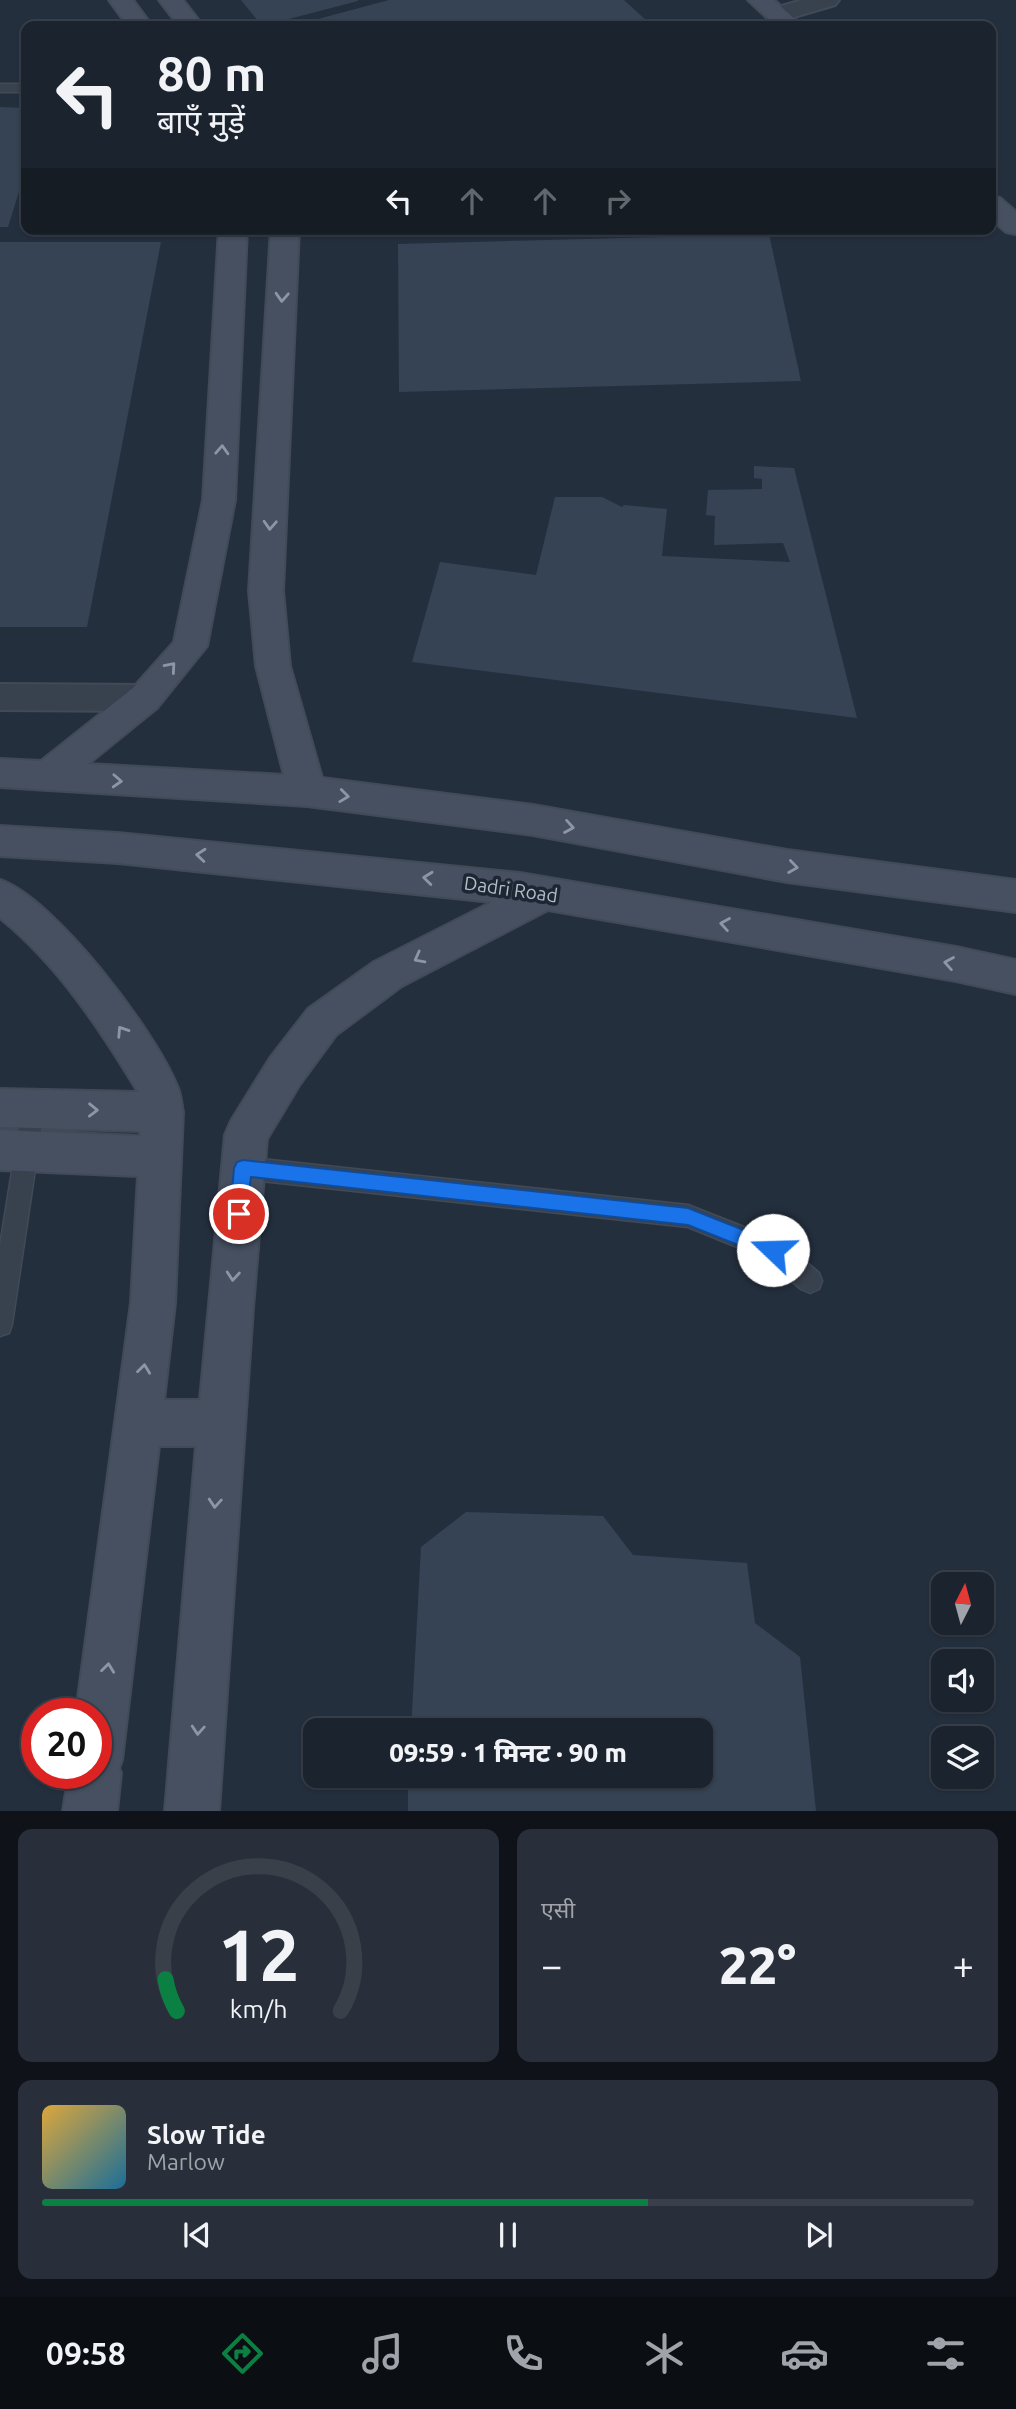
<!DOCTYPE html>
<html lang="hi">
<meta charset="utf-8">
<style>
:root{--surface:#1b232e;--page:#282f3a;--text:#f1f3f6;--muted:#a0a4aa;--line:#39404a;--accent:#0b8043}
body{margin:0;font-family:Ubuntu,"Noto Sans Devanagari",sans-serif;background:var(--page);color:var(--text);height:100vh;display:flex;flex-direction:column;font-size:26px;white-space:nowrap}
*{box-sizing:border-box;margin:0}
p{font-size:23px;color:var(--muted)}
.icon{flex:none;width:38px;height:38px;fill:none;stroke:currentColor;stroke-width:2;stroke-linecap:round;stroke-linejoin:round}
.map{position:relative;height:1811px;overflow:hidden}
.side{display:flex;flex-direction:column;gap:18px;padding:18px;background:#0f1319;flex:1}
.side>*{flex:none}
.guide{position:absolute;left:21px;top:21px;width:975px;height:214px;border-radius:14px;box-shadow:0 2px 5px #0004,0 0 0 2px var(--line);background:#1b232e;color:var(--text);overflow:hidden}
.needle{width:46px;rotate:6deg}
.controls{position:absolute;left:931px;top:1572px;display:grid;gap:14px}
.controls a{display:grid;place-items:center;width:63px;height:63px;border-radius:14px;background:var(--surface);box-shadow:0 2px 5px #0004,0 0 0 2px var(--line);font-size:35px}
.speed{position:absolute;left:21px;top:1698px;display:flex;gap:14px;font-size:35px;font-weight:700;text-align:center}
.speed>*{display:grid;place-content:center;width:91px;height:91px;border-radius:50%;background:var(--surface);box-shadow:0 2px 5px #0004,0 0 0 2px var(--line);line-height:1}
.speed .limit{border:10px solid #d22;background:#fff;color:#111}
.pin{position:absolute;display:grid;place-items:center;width:60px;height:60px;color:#fff;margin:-30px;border:4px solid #fff;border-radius:50%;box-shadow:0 2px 7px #0007}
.me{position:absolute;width:77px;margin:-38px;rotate:291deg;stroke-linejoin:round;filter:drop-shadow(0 0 5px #0008)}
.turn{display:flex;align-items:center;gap:24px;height:147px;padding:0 21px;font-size:32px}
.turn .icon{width:91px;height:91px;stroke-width:2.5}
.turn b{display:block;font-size:49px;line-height:60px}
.lanes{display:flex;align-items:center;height:66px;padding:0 21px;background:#0003;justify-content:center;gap:35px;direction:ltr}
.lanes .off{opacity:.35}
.big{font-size:52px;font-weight:800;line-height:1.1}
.side .tile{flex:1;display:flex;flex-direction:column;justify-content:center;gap:10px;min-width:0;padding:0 24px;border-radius:14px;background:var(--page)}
.side .dial{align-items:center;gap:0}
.dial svg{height:182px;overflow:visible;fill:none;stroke:var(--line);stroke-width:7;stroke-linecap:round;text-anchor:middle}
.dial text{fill:var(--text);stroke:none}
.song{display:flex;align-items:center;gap:21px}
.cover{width:84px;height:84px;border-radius:10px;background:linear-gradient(135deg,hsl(40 70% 55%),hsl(200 70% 35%))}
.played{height:7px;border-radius:4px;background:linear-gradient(90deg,var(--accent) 65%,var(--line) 65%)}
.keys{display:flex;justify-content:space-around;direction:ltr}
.heat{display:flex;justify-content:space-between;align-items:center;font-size:38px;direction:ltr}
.side .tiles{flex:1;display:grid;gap:18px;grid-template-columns:1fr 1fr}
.tile:last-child{grid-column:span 2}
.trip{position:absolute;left:303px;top:1718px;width:410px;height:70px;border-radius:14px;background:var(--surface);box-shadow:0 2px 5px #0004,0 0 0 2px var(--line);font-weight:800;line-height:70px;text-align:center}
.menu{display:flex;height:112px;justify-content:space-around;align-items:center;background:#0b0e12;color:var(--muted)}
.menu .icon{width:49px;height:49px}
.menu .current{color:var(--accent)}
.menu b{font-size:32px;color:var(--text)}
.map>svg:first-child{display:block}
</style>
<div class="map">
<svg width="1016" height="1811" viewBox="0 0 1016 1811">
<rect width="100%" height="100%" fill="#242f3e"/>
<g fill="#364354">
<polygon points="241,0 358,0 358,1 262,26"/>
<polygon points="389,0 624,0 647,21 629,26 292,26"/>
<polygon points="0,107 26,108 26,169 8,227 0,227"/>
<polygon points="769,234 801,381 399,392 398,244"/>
<polygon points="0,242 161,242 87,627 0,627"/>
<polygon points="754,466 794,468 857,718 412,662 440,562 536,575 555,497 602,497 622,507 624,505 667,509 662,556 790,562 783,543 714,545 715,516 706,515 708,490 762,489 762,479 754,478"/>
<polygon points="466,1512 603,1516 633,1555 747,1563 755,1623 800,1657 816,1811 408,1811 408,1776 700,1776 700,1731 411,1731 421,1547"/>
</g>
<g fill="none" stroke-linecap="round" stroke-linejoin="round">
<defs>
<g id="lane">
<rect x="0" y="84" width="26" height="8"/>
<polygon points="33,1099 41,1102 44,1109 12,1324 9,1333 0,1336 0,1246 22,1109 25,1102"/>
<polygon points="243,1157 688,1205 782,1242 819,1273 822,1281 819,1289 810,1293 801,1289 764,1258 688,1227 243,1179 235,1176 231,1168 235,1160"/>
</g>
<g id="street">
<polygon points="802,0 839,0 835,5 777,22 768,20 765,15 768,10"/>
<polygon points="0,684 145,685 157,688 163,698 157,708 145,711 0,710"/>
</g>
<g id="secondary">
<polygon points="109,0 133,0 152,26 128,26"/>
<polygon points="159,0 183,0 203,26 179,26"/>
<polygon points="748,0 774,0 802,26 776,26"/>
<polygon points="990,196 1000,198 1016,212 1016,234 1006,232 990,218"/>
<polygon points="219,229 247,229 235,500 207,646 157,708 88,764 284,775 256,666 249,591 271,229 299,229 283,591 290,666 322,778 533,805 787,850 1016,880 1016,912 787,882 533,835 307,806 0,787 0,759 41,761 133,688 174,642 203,500"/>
<path d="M 0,826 L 118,833 L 520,873 L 956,947 L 1016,960 L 1016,994 L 956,981 L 548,910 L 402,986 L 336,1035 L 300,1084 L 267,1139 L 253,1308 L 219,1811 L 165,1811 L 196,1446 L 159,1446 L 122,1760 L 119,1768 L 121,1773 L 117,1811 L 63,1811 L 69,1773 L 96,1773 L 96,1713 L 76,1713 L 131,1303 L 138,1176 L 0,1170 L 0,1130 L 140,1136 L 140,1131 L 0,1127 L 0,1089 L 138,1092 C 100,1029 58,965 0,918 L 0,880 C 55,899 155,1031 177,1086 C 181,1094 181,1103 183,1112 L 175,1303 L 164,1400 L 200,1400 L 225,1135 L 231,1121 L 270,1058 L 308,1009 L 374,962 L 492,902 L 118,863 L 0,856 Z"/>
</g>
</defs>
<use href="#lane" stroke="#414a57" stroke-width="3"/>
<use href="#street" stroke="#414a57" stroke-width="4"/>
<use href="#secondary" stroke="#414a57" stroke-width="4"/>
<use href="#lane" fill="#38414e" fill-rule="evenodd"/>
<use href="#street" fill="#38414e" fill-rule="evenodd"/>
<use href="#secondary" fill="#465061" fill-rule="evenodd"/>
</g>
<defs><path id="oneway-chevron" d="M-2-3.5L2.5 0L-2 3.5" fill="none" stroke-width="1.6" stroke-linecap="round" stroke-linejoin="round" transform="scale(1.75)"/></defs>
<g stroke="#8e96a5">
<use href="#oneway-chevron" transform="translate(282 297) rotate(93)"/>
<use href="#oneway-chevron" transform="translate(222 450) rotate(-87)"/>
<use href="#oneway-chevron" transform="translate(270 525) rotate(93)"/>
<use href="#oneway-chevron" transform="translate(171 667) rotate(-49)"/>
<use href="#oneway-chevron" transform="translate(117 781) rotate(3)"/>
<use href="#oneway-chevron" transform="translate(344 796) rotate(7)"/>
<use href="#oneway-chevron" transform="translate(569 827) rotate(10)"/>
<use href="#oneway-chevron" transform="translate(201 855) rotate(-175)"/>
<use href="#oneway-chevron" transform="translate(793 867) rotate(8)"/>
<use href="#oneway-chevron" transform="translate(428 878) rotate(-174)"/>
<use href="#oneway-chevron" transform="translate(725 924) rotate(-170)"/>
<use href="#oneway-chevron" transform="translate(419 958) rotate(152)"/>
<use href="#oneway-chevron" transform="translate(949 963) rotate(-170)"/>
<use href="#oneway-chevron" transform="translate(122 1031) rotate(-123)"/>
<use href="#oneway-chevron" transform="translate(93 1110) rotate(1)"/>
<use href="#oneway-chevron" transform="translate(233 1276) rotate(95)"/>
<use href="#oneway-chevron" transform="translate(144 1369) rotate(-83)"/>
<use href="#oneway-chevron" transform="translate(215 1503) rotate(94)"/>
<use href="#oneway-chevron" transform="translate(108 1668) rotate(-83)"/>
<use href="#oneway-chevron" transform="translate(198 1730) rotate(94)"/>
</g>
<polygon fill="#1a73e8" stroke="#114b97" stroke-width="2" points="243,1160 688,1208 779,1244 782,1250 779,1256 773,1259 688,1225 251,1177 245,1221 239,1223 233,1221 230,1214 234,1168 237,1162"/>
<g text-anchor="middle" stroke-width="7" stroke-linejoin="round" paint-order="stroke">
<g font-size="19" fill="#b4bcc9" stroke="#1d2633">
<text transform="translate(511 889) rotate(8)" y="7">Dadri Road</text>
</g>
</g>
</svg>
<div class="controls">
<a><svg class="needle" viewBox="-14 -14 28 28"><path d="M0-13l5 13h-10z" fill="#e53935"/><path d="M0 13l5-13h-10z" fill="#a0a4aa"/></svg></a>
<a><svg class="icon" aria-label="sound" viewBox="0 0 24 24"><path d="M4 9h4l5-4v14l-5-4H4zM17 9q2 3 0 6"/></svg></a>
<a><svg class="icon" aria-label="layers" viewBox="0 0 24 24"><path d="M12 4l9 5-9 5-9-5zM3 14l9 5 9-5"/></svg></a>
</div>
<div class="speed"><div class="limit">20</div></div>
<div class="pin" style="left:239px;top:1214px;background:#d93025"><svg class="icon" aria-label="arrive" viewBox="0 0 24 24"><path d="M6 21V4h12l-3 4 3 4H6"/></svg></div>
<svg class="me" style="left:773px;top:1250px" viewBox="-20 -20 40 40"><circle r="19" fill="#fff"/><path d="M0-13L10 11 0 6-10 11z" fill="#1a73e8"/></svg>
<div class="trip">09:59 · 1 मिनट · 90 m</div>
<div class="guide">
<div class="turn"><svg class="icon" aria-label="left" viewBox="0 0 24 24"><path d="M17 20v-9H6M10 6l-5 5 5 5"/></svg><div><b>80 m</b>बाएँ मुड़ें</div></div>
<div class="lanes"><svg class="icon" aria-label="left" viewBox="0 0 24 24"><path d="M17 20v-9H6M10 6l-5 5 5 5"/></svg><svg class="icon off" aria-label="ahead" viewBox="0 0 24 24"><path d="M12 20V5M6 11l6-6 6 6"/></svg><svg class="icon off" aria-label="ahead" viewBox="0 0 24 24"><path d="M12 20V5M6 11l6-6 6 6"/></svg><svg class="icon off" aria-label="right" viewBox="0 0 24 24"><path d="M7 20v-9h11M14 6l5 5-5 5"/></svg></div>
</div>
</div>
<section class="side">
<div class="tiles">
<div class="tile dial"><svg viewBox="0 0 100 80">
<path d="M14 69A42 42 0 1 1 86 69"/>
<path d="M14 69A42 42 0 0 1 9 55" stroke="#0b8043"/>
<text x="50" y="56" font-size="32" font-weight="700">12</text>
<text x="50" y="72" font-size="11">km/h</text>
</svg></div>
<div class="tile"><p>एसी</p>
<div class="heat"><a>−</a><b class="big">22°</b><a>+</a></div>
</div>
<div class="tile">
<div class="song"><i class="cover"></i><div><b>Slow Tide</b><p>Marlow</p></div></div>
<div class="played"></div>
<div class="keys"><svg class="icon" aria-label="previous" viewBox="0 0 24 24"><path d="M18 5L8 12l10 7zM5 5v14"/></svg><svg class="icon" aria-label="pause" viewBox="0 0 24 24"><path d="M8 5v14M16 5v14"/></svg><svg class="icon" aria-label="next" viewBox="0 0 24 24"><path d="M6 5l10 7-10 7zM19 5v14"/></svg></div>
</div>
</div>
</section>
<nav class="menu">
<b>09:58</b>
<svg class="icon current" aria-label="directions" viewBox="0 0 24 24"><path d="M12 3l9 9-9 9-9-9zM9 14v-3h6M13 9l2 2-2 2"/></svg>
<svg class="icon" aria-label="music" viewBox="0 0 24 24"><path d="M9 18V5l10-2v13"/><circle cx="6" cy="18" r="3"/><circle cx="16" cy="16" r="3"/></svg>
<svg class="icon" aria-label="phone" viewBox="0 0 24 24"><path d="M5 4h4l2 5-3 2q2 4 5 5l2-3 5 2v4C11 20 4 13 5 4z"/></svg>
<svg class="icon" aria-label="climate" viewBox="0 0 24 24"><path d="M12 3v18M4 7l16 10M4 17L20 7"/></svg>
<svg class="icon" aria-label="car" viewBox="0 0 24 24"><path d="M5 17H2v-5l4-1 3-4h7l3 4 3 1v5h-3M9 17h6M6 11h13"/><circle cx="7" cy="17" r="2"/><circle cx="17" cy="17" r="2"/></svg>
<svg class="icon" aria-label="filters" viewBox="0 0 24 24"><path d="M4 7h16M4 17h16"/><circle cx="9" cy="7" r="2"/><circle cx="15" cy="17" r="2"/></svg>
</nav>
